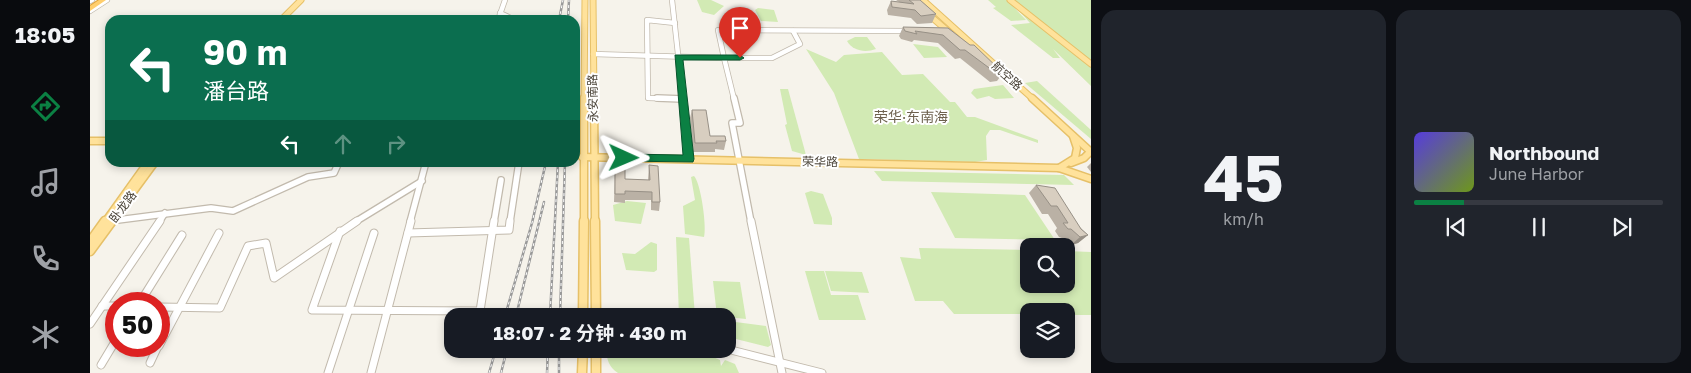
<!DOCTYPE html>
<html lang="zh">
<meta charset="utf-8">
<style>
:root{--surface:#171b24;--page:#20242c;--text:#f1f3f6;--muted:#9ea1a6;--line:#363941;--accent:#0b8043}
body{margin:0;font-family:"Golos Text","Noto Sans SC",sans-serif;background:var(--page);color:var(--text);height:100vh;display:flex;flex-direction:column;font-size:19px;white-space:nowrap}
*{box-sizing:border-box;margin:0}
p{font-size:16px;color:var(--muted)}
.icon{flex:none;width:28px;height:28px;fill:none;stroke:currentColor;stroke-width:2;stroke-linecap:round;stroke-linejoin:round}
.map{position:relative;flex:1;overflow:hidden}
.details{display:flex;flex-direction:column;gap:10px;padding:10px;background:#0d0f14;width:600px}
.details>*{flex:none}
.guide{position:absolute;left:15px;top:15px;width:475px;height:152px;border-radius:15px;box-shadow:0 2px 8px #0003;background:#0b6e4f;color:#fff;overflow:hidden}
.fabs{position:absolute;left:930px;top:238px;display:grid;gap:10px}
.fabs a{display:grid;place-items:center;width:55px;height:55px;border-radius:10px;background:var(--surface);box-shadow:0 2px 8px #0003;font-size:25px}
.speed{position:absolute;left:15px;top:292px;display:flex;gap:10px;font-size:25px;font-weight:700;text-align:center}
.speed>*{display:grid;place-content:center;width:65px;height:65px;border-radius:50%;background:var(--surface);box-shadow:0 2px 8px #0003;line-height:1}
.speed .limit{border:8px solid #d22;background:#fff;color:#111}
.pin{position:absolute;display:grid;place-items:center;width:42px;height:42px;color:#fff;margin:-51px -21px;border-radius:50% 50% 50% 0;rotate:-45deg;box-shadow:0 0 5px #0007}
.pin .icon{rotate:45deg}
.me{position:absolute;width:55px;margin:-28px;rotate:91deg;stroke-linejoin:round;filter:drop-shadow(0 0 4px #0008)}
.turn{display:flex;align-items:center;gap:18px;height:105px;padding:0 15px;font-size:22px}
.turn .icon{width:65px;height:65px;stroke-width:2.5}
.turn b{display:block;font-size:35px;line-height:42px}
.lanes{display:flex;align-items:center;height:48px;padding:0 15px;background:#0003;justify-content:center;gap:25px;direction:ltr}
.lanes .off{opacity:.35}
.details .card{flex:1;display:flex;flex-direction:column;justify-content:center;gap:8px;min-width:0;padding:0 18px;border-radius:15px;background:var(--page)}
.details .dial{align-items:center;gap:0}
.dial b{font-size:65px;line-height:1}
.song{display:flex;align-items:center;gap:15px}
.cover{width:60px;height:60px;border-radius:8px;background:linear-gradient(135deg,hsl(250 70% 55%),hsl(80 70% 35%))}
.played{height:5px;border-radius:2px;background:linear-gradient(90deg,var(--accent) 20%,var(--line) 20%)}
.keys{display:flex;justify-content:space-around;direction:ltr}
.details .tiles{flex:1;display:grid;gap:10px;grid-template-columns:repeat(2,1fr)}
.trip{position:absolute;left:354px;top:308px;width:292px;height:50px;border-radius:15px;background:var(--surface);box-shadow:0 2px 8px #0003;font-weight:700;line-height:50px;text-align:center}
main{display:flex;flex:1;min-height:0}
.dock{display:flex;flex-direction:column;width:90px;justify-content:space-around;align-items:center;background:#090b0e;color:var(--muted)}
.dock .icon{width:35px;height:35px}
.dock .on{color:var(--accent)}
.dock b{font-size:22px;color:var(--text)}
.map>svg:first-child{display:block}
</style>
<main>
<nav class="dock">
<b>18:05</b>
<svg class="icon on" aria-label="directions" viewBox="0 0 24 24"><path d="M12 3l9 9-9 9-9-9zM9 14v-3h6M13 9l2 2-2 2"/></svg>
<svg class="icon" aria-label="music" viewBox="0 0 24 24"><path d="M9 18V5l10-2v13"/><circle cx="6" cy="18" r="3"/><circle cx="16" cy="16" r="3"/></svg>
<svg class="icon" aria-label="phone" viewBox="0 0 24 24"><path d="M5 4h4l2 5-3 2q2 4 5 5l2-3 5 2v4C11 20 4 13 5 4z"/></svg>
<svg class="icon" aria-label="climate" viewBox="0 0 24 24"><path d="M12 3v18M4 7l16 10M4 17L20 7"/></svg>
</nav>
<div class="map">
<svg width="1001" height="373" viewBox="0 0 1001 373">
<rect width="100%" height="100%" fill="#f6f3eb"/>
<g fill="#d2eab4">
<polygon points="607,0 621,0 634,6 624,15 612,12"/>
<polygon points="898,0 917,0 936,20 921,21 903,8 906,7"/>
<polygon points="919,0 1001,0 1001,86 963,49 970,58 963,58 921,25 940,23"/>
<polygon points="668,8 684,10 688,22 671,21 665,10"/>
<path d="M 765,37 L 777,37 L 786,49 C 775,53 763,51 757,41 Z"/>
<polygon points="823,44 848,47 857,57 834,58"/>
<polygon points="716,49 746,62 754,55 792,52 812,75 833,74 860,102 865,102 877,117 885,117 948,140 948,143 910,130 900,130 896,136 897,160 885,162 769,159 744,93"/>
<polygon points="947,81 1001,130 1001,139 935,83"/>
<polygon points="913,85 924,98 905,99 899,96 887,99 881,93 884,89"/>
<polygon points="690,89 698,89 716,155 702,151 695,125 697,124"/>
<polygon points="784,171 974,175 984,185 792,181"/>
<path d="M 604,176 C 611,183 617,228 614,237 L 595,234 L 593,206 L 605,200 L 601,177 Z"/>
<polygon points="721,191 733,194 742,218 742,225 724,224 715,193"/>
<polygon points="841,192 935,195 965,240 865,238"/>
<polygon points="537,201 556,203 551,224 525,221 523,205"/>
<polygon points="586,237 599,238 605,316 589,316"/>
<polygon points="561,242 567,244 567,270 564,272 536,270 532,253 545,254"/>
<polygon points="829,248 939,250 939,284 976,284 976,251 1001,252 1001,315 976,315 976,311 939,311 939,314 864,314 853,301 825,301 810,257 831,259"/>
<polygon points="715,271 734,271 741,295 768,295 776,320 729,320"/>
<polygon points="735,271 772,272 779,293 741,291"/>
<polygon points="623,281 650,282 656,319 627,316"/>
<polygon points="638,321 676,326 681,345 678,347 638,337"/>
<path d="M 517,349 L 605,349 L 630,360 L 631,366 L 635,360 L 645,364 L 649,373 L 528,373 C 519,367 516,359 517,349 Z"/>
</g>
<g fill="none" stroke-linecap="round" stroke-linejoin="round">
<defs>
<g id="minor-far2">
<polyline points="582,0 593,99"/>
<polyline points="0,1 2,0"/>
<polyline points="0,11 17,0"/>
<polyline points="410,13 425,20"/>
<polyline points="408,20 415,0"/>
<polyline points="585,23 557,20 558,98 593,99"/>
<polyline points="503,54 634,58 628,30 818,31"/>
<polyline points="644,99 634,58 682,58 710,44 703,31"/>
</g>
<g id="minor-far1">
<polyline points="567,98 593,99"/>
<polyline points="593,98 599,159"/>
<polyline points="644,98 650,123 642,123 661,222"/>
<polyline points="28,220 121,208 143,211 218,177 244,173 249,162"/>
<polyline points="69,222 75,213"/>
<polyline points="265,222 332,181"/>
<polyline points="320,222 336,162"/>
<polyline points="404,222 411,180"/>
<polyline points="420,222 429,162"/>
</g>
<g id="minor">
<polyline points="661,221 692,373"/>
<polyline points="250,231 222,310 390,311 404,221"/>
<polyline points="318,233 419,230 420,221"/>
<polyline points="49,304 92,235"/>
<polyline points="12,306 26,306"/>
<polyline points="69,307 130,308 158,246 176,243 184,278 267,221"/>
<polyline points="512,315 518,316"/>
<polyline points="0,324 70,221"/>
<polyline points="69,346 129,233"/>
<polyline points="637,349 732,373"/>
<polyline points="60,363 68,346"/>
<polyline points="11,365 26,340"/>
<polyline points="238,373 284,233"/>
<polyline points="281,373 321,221"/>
</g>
<g id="major-far2">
<polyline points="503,0 504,99"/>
<polyline points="833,0 943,99"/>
<polyline points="920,0 1001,64"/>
<polyline points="838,14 860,33"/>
<polyline points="191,20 211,0"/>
<polyline points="494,99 495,0"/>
</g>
<g id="major-far1">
<polyline points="504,98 505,222"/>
<polyline points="942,98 1001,152"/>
<polyline points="0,141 20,141"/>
<polyline points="492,157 969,168 1001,179"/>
<polyline points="981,163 994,158 1001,151"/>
<polyline points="969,168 985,158 987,148 983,136"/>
<polyline points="15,222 58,162"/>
<polyline points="21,222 65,162"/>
<polyline points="494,222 494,98"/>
</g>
<g id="major">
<polyline points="505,221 506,316"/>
<polyline points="0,242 15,221"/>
<polyline points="0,251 22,221"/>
<polyline points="493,316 494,221"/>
<polyline points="506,349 506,373"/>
<polyline points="492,373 493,349"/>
</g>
<polygon id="highway" points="9,0 16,0 0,11 0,6"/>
</defs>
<use href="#minor-far2" stroke="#c2baad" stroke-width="6"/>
<use href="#minor-far1" stroke="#c2baad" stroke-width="8"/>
<use href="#minor" stroke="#c2baad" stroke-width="9"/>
<use href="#major-far2" stroke="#e6c068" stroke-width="7"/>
<use href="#major-far1" stroke="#e6c068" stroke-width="9"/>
<use href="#major" stroke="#e6c068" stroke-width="11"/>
<use href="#highway" stroke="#e1a33a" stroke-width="2"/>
<use href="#minor-far2" stroke="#fff" stroke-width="4.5"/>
<use href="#minor-far1" stroke="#fff" stroke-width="5.5"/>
<use href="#minor" stroke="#fff" stroke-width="7"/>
<use href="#major-far2" stroke="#ffe29b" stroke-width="5"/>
<use href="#major-far1" stroke="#ffe29b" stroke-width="6"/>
<use href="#major" stroke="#ffe29b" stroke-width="8"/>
<use href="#highway" fill="#ffce6d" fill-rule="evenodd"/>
<defs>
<g id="rail">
<polyline points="469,20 473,0"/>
<polyline points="478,20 479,0"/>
<polyline points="415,316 442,223 456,162"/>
<polyline points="426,316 454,202"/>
<polyline points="460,316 468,162"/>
<polyline points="470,316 475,162"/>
<polyline points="469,349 469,373"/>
<polyline points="399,373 406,349"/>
<polyline points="411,373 417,349"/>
<polyline points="457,373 458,349"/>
</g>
</defs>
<use href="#rail" stroke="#999" stroke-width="2.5"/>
<use href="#rail" stroke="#fff" stroke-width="1" stroke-dasharray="3" stroke-linecap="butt"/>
</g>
<g fill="#bab1a5">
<polygon points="806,0 830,0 846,14 842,23 827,24 821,18 798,15 797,10 801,1 809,2"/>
<polygon points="813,27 858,28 913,73 907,81 900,82 870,58 865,59 848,43 824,40 822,42 811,39 809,36"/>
<polygon points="602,110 620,136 636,141 634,150 625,149 625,152 603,152 600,118"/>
<polygon points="1001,163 1001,172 997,167"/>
<polygon points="559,165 570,202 569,211 561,210 561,200 535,200 535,203 524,202 525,169 535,179 558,180"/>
<polygon points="946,185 998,235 988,243 981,245 972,238 969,237 965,231 967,228 958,214 952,214 939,193"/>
</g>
<polygon fill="#979086" points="998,235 988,243 981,245 990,237"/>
<g fill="#d8cec0" stroke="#979086">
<polygon points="819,0 830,0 846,14 831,16 825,10 802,7 801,1 824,4"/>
<polygon points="813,27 858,28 880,45 884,45 913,73 906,73 875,50 870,50 853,35 825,31 827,34 815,31"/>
<polygon points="602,110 616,110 620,136 635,136 636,141 626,141 627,143 605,143"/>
<polygon points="559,165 568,166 570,202 562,202 562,192 535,191 535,194 525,194 525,169 535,169 535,179 560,180"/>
<polygon points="946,185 965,188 991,229 998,235 990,237 981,229 978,229 973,223 978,223 967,206 961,206"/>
</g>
<polygon fill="#0b8043" stroke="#07532c" points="585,55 650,55 654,58 650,60 593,60 604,159 603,162 530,161 528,158 534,154 593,155"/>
<g text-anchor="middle" stroke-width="4" stroke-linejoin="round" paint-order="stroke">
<g font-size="12" fill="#4a4338" stroke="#fff">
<text transform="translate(917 76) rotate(42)" y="4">航空路</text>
<text transform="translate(503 98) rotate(-91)" y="4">永安南路</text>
<text transform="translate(730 162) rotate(1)" y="4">荣华路</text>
<text transform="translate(33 207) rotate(-53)" y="4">卧龙路</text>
</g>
<g font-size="14" fill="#6e614f" stroke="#fff">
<text x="821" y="122">荣华·东南海</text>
</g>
</g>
</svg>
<div class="fabs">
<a><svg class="icon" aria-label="search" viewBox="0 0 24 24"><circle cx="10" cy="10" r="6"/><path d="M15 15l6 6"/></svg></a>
<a><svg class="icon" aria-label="layers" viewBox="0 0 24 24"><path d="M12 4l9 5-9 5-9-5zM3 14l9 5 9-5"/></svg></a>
</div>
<div class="speed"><div class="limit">50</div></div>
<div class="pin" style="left:650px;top:58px;background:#d93025"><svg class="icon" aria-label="arrive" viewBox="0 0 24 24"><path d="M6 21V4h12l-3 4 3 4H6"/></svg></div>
<svg class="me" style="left:534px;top:158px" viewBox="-20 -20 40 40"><path d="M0-17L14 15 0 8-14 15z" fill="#0b8043" stroke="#fff" stroke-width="4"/></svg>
<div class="trip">18:07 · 2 分钟 · 430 m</div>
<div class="guide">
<div class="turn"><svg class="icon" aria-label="left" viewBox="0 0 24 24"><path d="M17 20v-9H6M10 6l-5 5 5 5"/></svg><div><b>90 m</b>潘台路</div></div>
<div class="lanes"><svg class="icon" aria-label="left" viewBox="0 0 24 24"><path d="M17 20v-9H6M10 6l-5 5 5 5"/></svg><svg class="icon off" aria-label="ahead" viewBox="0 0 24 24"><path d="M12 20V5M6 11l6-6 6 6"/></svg><svg class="icon off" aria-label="right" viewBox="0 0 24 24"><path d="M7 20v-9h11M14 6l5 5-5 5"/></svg></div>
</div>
</div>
<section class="details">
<div class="tiles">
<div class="card dial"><b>45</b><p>km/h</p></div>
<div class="card">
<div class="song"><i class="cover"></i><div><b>Northbound</b><p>June Harbor</p></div></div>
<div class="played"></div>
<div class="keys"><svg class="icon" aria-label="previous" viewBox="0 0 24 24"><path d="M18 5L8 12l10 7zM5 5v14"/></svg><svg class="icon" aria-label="pause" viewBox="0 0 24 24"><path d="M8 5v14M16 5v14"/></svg><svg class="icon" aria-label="next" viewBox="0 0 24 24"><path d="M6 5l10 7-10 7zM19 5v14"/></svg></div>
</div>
</div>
</section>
</main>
